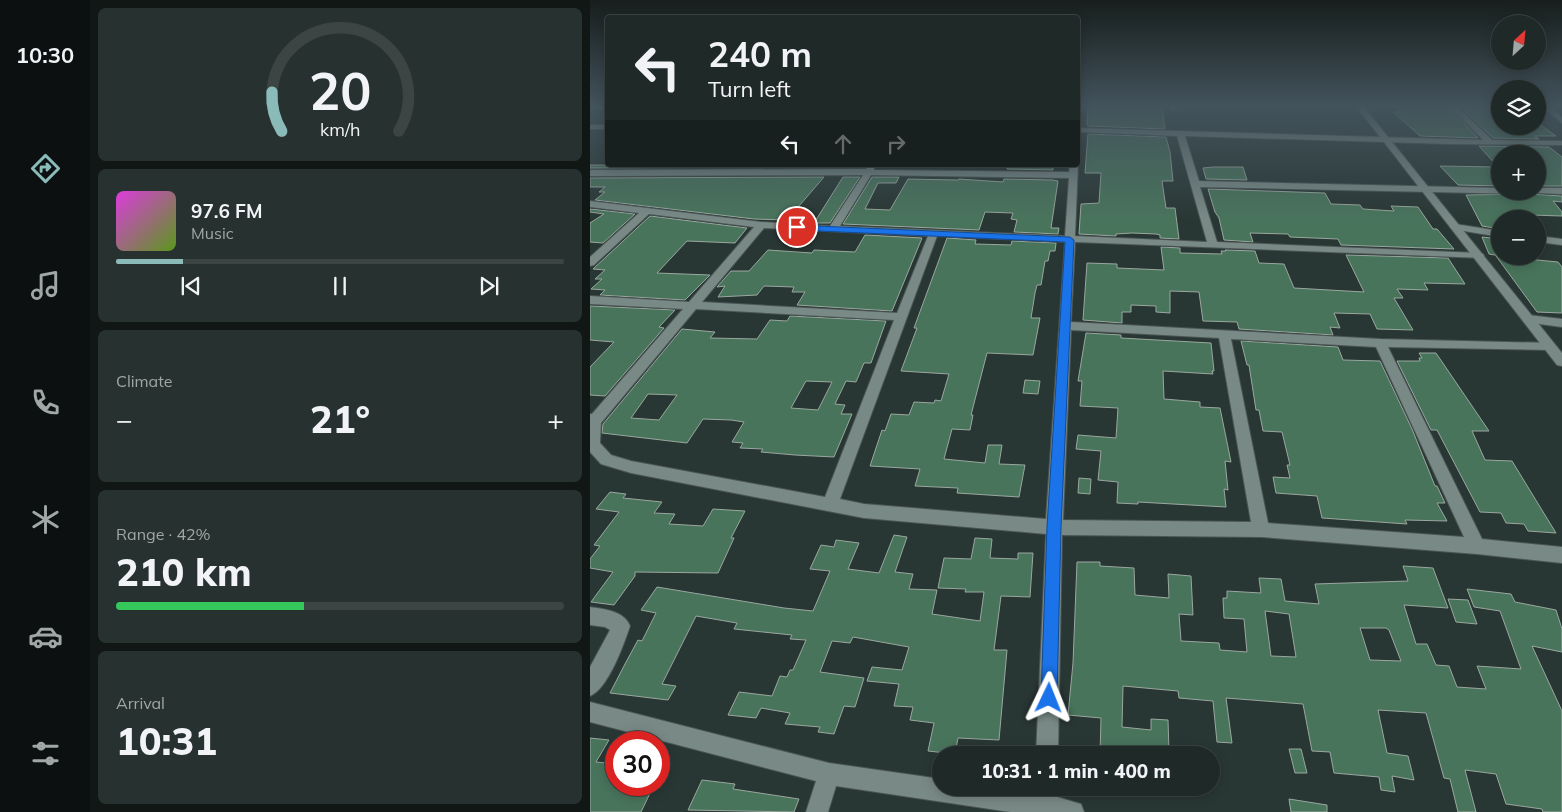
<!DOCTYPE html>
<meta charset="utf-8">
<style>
:root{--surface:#1f2927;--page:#27312f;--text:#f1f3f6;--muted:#a1a6a7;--line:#3c4544;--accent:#8bbbb9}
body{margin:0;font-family:Mulish,sans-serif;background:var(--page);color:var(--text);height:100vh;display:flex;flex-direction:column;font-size:19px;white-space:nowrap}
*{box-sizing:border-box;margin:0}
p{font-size:16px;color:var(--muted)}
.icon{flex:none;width:28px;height:28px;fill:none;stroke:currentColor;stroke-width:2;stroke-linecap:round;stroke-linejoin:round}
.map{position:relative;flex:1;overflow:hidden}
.side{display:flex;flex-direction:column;gap:8px;padding:8px;background:#111715;width:500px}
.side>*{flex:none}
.hud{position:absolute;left:15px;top:15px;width:475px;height:152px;border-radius:5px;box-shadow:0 2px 12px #0003,0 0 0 1px var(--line);background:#1f2927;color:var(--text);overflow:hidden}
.needle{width:32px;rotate:26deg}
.tools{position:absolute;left:901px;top:15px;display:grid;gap:10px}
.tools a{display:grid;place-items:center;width:55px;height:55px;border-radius:50%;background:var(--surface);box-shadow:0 2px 12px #0003,0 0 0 1px var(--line);font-size:25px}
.speed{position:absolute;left:15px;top:731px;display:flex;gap:10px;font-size:25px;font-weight:700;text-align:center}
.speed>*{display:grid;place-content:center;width:65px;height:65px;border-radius:50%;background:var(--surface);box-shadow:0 2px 12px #0003,0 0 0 1px var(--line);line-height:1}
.speed .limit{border:8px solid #d22;background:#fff;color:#111}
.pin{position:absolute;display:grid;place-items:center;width:42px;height:42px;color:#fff;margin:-21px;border:2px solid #fff;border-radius:50%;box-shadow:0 1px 5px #0007}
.me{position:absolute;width:55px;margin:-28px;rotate:2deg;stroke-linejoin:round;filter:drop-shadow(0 0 4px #0008)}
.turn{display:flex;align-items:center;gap:18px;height:105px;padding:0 20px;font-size:22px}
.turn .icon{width:65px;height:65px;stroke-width:2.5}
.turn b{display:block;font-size:35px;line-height:42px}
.lanes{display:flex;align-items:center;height:48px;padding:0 20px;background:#0003;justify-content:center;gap:25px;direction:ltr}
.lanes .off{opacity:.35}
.big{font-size:38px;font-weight:800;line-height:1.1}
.side .widget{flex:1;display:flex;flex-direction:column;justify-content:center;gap:8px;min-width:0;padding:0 18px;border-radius:8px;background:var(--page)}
.side .dial{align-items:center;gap:0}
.dial svg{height:130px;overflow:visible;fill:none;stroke:var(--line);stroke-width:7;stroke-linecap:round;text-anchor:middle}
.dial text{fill:var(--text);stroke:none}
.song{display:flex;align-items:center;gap:15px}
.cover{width:60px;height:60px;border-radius:8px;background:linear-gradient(135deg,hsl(300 70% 55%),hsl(90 70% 35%))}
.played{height:5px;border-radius:2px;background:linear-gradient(90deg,var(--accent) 15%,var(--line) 15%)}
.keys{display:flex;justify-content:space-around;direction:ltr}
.heat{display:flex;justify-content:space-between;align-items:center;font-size:28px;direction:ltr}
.charge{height:8px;border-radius:4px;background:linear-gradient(90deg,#34c759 42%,var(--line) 0)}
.trip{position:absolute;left:342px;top:746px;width:288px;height:50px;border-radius:25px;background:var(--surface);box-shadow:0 2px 12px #0003,0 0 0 1px var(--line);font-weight:800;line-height:50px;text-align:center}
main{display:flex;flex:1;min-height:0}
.menu{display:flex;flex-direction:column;width:90px;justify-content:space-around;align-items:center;background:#0c1010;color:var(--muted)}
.menu .icon{width:35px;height:35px}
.menu .selected{color:var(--accent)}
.menu b{font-size:22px;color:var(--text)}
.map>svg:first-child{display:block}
</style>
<main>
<nav class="menu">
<b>10:30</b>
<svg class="icon selected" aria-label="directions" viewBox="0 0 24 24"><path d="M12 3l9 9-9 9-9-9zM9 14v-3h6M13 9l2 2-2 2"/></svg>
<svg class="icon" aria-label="music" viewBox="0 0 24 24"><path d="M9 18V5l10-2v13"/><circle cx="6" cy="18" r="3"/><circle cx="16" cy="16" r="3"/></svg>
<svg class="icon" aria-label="phone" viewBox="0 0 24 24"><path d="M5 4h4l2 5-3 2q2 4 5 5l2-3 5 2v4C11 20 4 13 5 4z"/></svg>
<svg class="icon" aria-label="climate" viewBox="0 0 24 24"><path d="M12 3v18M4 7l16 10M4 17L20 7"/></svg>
<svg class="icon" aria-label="car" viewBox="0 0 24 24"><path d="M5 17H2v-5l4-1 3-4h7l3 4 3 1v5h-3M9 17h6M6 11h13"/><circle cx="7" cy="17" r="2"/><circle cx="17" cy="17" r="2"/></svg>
<svg class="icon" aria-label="filters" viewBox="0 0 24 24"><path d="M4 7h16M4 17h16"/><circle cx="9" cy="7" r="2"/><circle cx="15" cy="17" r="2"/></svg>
</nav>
<section class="side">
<div class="widget dial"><svg viewBox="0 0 100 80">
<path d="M14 69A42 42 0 1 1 86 69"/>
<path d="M14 69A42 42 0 0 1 8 45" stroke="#8bbbb9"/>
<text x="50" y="56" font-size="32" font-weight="700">20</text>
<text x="50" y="72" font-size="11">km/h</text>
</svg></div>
<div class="widget">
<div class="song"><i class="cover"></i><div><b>97.6 FM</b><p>Music</p></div></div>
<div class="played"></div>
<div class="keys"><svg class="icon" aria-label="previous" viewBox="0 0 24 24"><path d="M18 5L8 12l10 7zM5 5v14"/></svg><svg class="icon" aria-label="pause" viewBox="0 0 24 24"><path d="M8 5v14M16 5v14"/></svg><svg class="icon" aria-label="next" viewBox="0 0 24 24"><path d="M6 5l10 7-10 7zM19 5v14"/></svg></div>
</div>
<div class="widget"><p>Climate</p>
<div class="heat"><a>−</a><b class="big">21°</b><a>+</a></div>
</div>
<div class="widget"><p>Range · 42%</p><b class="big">210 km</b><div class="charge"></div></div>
<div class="widget"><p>Arrival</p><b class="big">10:31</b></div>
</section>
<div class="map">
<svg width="972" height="812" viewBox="0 0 972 812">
<rect width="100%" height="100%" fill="#293734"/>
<g fill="#49745c" stroke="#9aa79f" fill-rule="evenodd">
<polygon points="498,106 572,106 575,129 499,126 497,125"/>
<polygon points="804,106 858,106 888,138 830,136 803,112 810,112"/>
<polygon points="870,106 910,106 910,126 948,126 948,123 966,136 945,136 949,139 903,138"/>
<polygon points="498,134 576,137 580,152 583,181 572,181 576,208 585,208 589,239 570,238 570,235 566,234 542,233 526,234 526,236 489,234 491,204 509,203 511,173 495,173"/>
<polygon points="889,146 959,147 972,157 972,186 948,186 948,154 910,154 910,186 868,185 850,166 908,167"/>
<polygon points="0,165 102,166 244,165 242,167 0,168"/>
<polygon points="418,165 463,166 463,170 417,169"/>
<polygon points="623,167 653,167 657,180 616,179 613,168"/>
<polygon points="234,177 197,220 164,219 5,200 15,192 9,192 15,187 0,187 0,178"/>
<polygon points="253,177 270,177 240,223 224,223"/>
<polygon points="282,177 309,177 306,183 288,183 275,209 300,210 318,179 368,180 369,179 413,182 414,179 463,180 468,181 461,228 469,228 468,234 424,232 427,220 421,219 423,213 395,212 389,230 253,224"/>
<polygon points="618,189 735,193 741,204 770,205 773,209 804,211 801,206 828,207 843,229 847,229 864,249 751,245 748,239 700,237 698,234 660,233 663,242 634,240 629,218 625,212"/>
<polygon points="938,194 972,196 972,202 963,201 972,212 972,216 941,215 943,219 910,219 910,226 904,225 905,228 892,226 876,195"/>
<polygon points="0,209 45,214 13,243 0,242 0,223 14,214 0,212"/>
<polygon points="60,216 157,228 145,243 97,241 67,273 120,275 95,300 10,295 15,290 1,289 12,279 5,279 15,270 3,269"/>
<polygon points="275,235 332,238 302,311 207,305 215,292 202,292 204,287 174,286 167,295 128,297 135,286 127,287 141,271 159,271 178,250 222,253 224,250 265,252"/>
<polygon points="892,237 910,239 910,256 899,254"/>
<polygon points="357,238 386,240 385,244 421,245 422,241 466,243 465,251 460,251 458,261 455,261 451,285 447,285 445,293 441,318 450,318 443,355 397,353 381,415 383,415 380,430 362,429 354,459 395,463 398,445 412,445 409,464 435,465 429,497 367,493 368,488 325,486 330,469 280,466 292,430 295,431 301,414 319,415 324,402 344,403 345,400 351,401 359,374 311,371 327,328 324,328"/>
<polygon points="571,247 590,248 590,253 632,254 631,251 636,251 635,250 665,251 669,263 694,264 704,288 774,292 756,255 858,258 875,284 834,283 838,290 807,289 813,298 804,298 823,330 787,329 780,314 744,313 750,328 740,327 743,335 649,329 647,322 613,321 609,292 580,291 580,313 566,312 566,306 541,305 541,312 532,312 532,323 493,320 497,263 527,264 527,268 574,270"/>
<polygon points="906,256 968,262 972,267 972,313 947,312"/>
<polygon points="0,306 85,310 69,327 74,328 15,396 0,395 0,367 24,342 0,340"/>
<path d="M 200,316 L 296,321 L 281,363 L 274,363 L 266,382 L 256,381 L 245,404 L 255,405 L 251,414 L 262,414 L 244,457 L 205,455 L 171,452 L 173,449 L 150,448 L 153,443 L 142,442 L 154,422 L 141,420 L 113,419 L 97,443 L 12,433 L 13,424 L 92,329 L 125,332 L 120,338 L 167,339 L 180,320 L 197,321 ZM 216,381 L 242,382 L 228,410 L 201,408 ZM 58,394 L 87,395 L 69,420 L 41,418 Z"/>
<polygon points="496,333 531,335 531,338 621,343 624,371 622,371 623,374 573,371 574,399 610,402 610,407 630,408 641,462 635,461 638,490 634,489 636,507 548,502 548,504 527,503 528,482 508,480 511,451 486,449 488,435 526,438 528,408 490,406 492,381 488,381"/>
<polygon points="651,341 748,347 753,360 790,361 822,429 845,486 847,486 855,503 847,503 857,521 815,520 817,524 732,518 727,496 686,493 683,477 700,478 697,465 700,465 692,432 673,431 669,410 666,410 659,365 657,365"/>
<polygon points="829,353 846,353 899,431 882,431 895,460 922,461 966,533 938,531 934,524 916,523 911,513 890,512 847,430 841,430 807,361 830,361 829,358 832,358"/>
<polygon points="435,380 450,381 448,394 433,393"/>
<polygon points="489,478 501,479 500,494 488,493"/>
<polygon points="20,492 36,494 33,498 72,502 64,513 85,514 79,524 113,526 123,509 155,511 141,538 144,538 128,573 45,572 45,576 24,605 1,602 23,572 0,568 0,559 10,546 4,545 29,512 6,509"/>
<polygon points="304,535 317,537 305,572 323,574 319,589 347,590 342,614 390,621 394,592 375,592 376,589 348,588 354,558 381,559 385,538 402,539 400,558 428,559 428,553 443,553 440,597 411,596 404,650 417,650 409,740 368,738 365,754 338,751 344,723 320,720 323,707 304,706 309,684 277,681 282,667 312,670 319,647 263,637 260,643 242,641 230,672 274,678 265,707 254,706 244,734 228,732 230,727 195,724 200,713 171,708 166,718 138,715 149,692 182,696 190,676 197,677 200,670 203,670 216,640 200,639 202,635 144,629 147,623 106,616 72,684 86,686 78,700 20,693 35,664 48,640 52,641 66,613 51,610 67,587 194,608 223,611 240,571 220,569 231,545 244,547 246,540 269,543 258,569 289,573"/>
<path d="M 487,562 L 510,562 L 510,566 L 544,568 L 545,595 L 579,598 L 578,574 L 601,576 L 603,615 L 589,614 L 591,641 L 629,643 L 630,650 L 657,652 L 654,619 L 634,618 L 633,598 L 637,598 L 637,591 L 671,593 L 669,578 L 691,579 L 695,601 L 729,604 L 725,584 L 818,581 L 813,566 L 843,568 L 858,608 L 814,605 L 826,644 L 837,644 L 846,665 L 859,666 L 867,687 L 896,689 L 887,666 L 931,669 L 910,611 L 884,607 L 877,589 L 921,594 L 925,602 L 966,610 L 972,629 L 972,652 L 942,646 L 972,711 L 972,812 L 953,812 L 952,809 L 916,804 L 906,774 L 875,770 L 886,812 L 868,812 L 860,779 L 854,778 L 836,713 L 788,710 L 797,753 L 818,756 L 824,780 L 802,776 L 805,792 L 791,790 L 789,777 L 744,773 L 740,752 L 722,751 L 713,704 L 636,698 L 642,743 L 627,742 L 623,701 L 589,698 L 588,691 L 533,686 L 532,727 L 561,730 L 561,719 L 578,720 L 579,751 L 564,750 L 564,755 L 510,755 L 511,718 L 478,715 L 483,663 ZM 675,611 L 699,614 L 706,657 L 681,656 ZM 770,628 L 796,628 L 799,630 L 811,661 L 780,660 Z"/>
<polygon points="858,599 878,600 887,624 866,622"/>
<polygon points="0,738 19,740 6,762 26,764 26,785 64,785 51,812 0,812"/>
<polygon points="699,749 711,749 717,773 705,773"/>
<polygon points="112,780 145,784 143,789 209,799 204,812 98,810"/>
<polygon points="699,799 737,805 737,812 701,812"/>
</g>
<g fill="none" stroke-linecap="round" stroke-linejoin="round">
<defs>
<g id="minor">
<rect x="0" y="106" width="18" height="3"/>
<polygon points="488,106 492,106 491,111 488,111"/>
<polygon points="580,106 587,106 588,109 581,111"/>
<path d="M 860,106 L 867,106 L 902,140 L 972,141 L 972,145 L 860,144 L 595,136 L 609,181 L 910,188 L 910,191 L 939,191 L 935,194 L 610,187 L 627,242 L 889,253 L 893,254 L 894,256 L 893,258 L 485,242 L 481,322 L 790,339 L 963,343 L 965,346 L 963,349 L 959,350 L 798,347 L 892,539 L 972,547 L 972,563 L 887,554 L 671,537 L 472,535 L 468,755 L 446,755 L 456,534 L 274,518 L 41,473 L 11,464 L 0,452 L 0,414 L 2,414 L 93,309 L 0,304 L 0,296 L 99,302 L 164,227 L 59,214 L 4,265 L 0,266 L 0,257 L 49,213 L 0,207 L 0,201 L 171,222 L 240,226 L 273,175 L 0,176 L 0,170 L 276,169 L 281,165 L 284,166 L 284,170 L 479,172 L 480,165 L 488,164 L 485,236 L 617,242 L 587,136 L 488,132 L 488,128 L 893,140 ZM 281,175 L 479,178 L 475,236 L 250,226 ZM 174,228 L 338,236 L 307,313 L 112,302 ZM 347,236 L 475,242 L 456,519 L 274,504 L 250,499 ZM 106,309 L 304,320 L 235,497 L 41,461 L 21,455 L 10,443 L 11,423 ZM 481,330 L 629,338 L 661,522 L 473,520 ZM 641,339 L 786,347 L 874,537 L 678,523 Z"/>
<polygon points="952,106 960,106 972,117 972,123"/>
<rect x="0" y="125" width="18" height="4"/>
<polygon points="948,188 972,188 972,194 945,193 944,191 948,191"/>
<polygon points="865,224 910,231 910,237 862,229 860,227"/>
<polygon points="948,236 972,239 972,245 948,242"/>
<polygon points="938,315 972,319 972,327 934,322 932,319"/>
<path d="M 0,607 C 15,609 34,611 40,626 C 34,644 18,689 0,696 L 0,667 L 20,630 L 15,627 L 0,625 Z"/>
<polygon points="0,702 239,763 351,779 351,788 407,788 445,793 445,788 467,788 467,797 491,804 494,812 420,812 246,786 238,812 216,812 226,781 0,722"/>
</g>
<polygon id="tertiary" points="766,106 773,106 972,353 972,366 967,365"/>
</defs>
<use href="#minor" stroke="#4a5554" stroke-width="2"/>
<use href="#tertiary" stroke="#4a5554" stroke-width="2"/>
<use href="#minor" fill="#798986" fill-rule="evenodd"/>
<use href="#tertiary" fill="#798986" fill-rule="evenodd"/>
</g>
<linearGradient id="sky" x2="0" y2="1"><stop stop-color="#171e1d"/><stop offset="0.48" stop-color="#43535c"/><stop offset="1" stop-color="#43535c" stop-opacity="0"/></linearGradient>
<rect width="972" height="220" fill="url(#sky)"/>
<polygon fill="#1a73e8" stroke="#114b97" points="204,225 480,237 484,240 471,527 467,698 465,704 459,706 453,704 451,698 457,527 475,242 207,230 204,229"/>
</svg>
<div class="tools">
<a><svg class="needle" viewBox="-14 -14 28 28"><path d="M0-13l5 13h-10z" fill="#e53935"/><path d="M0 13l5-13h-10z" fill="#a1a6a7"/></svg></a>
<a><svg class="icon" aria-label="layers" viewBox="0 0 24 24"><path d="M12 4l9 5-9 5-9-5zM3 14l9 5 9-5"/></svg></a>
<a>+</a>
<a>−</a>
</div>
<div class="speed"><div class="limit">30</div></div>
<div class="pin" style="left:207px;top:227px;background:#d93025"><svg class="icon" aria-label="arrive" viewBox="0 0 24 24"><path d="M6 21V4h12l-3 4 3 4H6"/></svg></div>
<svg class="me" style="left:459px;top:698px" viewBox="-20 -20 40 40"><path d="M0-17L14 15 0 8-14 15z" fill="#1a73e8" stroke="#fff" stroke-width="4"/></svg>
<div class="trip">10:31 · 1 min · 400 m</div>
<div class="hud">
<div class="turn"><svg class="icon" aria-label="left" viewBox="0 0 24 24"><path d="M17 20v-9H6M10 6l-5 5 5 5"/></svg><div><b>240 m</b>Turn left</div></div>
<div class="lanes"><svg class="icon" aria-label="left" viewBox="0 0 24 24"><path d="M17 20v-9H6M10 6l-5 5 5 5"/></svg><svg class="icon off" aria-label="ahead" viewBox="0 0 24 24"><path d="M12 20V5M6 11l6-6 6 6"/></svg><svg class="icon off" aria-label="right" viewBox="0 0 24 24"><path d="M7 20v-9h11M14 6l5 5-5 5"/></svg></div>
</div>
</div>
</main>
